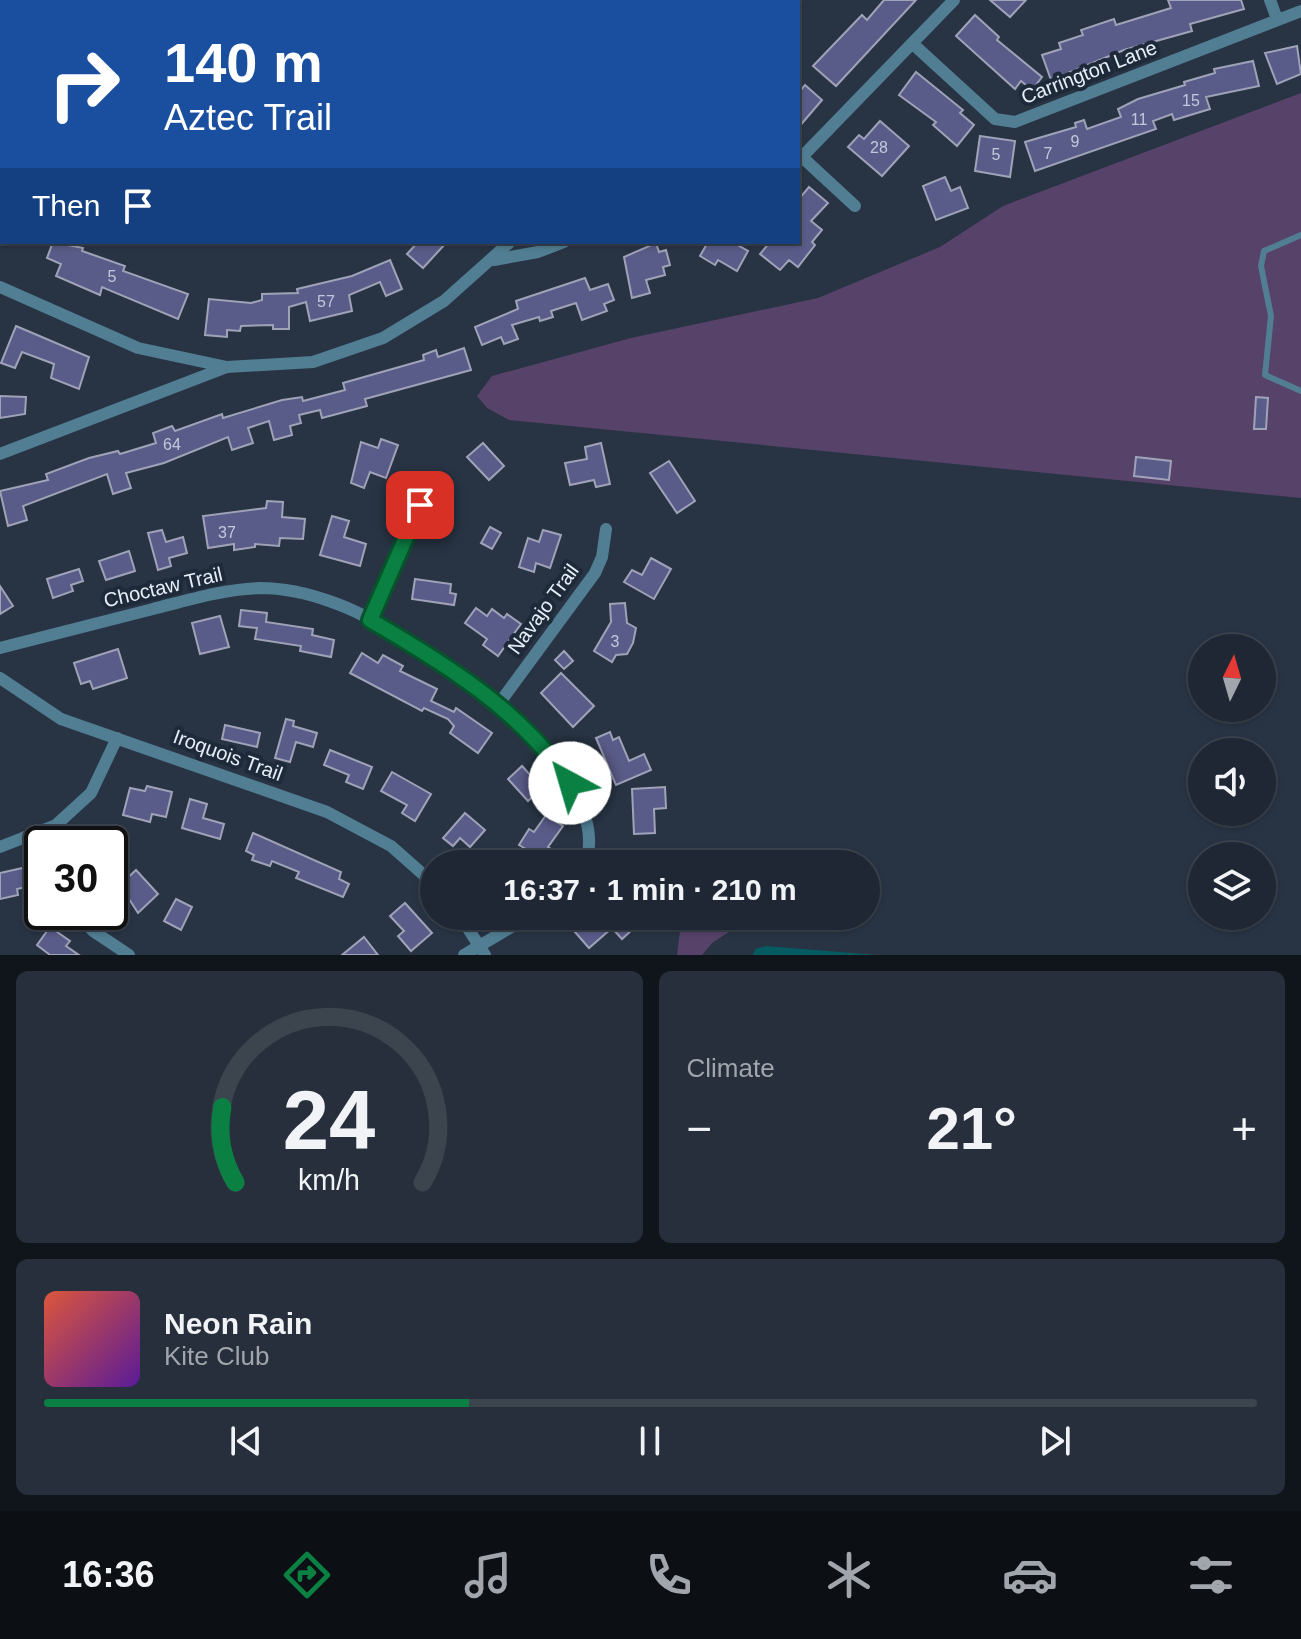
<!DOCTYPE html>
<meta charset="utf-8">
<style>
:root{--surface:#1e2733;--page:#262f3b;--text:#f1f3f6;--muted:#a1a5ac;--line:#3c444e;--accent:#0b8043}
body{margin:0;font-family:Arial,sans-serif;background:var(--page);color:var(--text);height:100vh;display:flex;flex-direction:column;font-size:30px;white-space:nowrap}
*{box-sizing:border-box;margin:0}
p{font-size:26px;color:var(--muted)}
.icon{flex:none;width:44px;height:44px;fill:none;stroke:currentColor;stroke-width:2;stroke-linecap:round;stroke-linejoin:round}
.map{position:relative;height:955px;overflow:hidden}
.drawer{display:flex;flex-direction:column;gap:16px;padding:16px;background:#10151c;flex:1}
.drawer>*{flex:none}
.guide{position:absolute;left:0px;top:0px;width:800px;height:244px;box-shadow:0 2px 6px #0004,0 0 0 2px var(--line);background:#1a4fa0;color:#fff;overflow:hidden}
.needle{width:52px;rotate:5deg}
.controls{position:absolute;left:1188px;top:634px;display:grid;gap:16px}
.controls a{display:grid;place-items:center;width:88px;height:88px;border-radius:50%;background:var(--surface);box-shadow:0 2px 6px #0004,0 0 0 2px var(--line);font-size:40px}
.speed{position:absolute;left:24px;top:826px;display:flex;gap:16px;font-size:40px;font-weight:700;text-align:center}
.speed>*{display:grid;place-content:center;width:104px;height:104px;border-radius:50%;background:var(--surface);box-shadow:0 2px 6px #0004,0 0 0 2px var(--line);line-height:1}
.speed .limit{border:4px solid #111;border-radius:12px;background:#fff;color:#111}
.pin{position:absolute;display:grid;place-items:center;width:68px;height:68px;color:#fff;margin:-34px;border-radius:16px;box-shadow:0 4px 12px #0006}
.me{position:absolute;width:88px;margin:-44px;rotate:321deg;stroke-linejoin:round;filter:drop-shadow(0 0 6px #0008)}
.turn{display:flex;align-items:center;gap:28px;height:168px;padding:0 32px;font-size:36px}
.turn .icon{width:104px;height:104px;stroke-width:2.5}
.turn b{display:block;font-size:56px;line-height:68px}
.then{display:flex;align-items:center;height:76px;padding:0 32px;background:#0003;gap:16px;font-size:30px}
.big{font-size:60px;font-weight:700;line-height:1.1}
.drawer .widget{flex:1;display:flex;flex-direction:column;justify-content:center;gap:12px;min-width:0;padding:0 28px;border-radius:12px;background:var(--page)}
.drawer .dial{align-items:center;gap:0}
.dial svg{height:208px;overflow:visible;fill:none;stroke:var(--line);stroke-width:7;stroke-linecap:round;text-anchor:middle}
.dial text{fill:var(--text);stroke:none}
.song{display:flex;align-items:center;gap:24px}
.cover{width:96px;height:96px;border-radius:12px;background:linear-gradient(135deg,hsl(10 70% 55%),hsl(270 70% 35%))}
.played{height:8px;border-radius:4px;background:linear-gradient(90deg,var(--accent) 35%,var(--line) 35%)}
.keys{display:flex;justify-content:space-around;direction:ltr}
.heat{display:flex;justify-content:space-between;align-items:center;font-size:44px;direction:ltr}
.drawer .tiles{flex:1;display:grid;gap:16px;grid-template-columns:1fr 1fr}
.widget:last-child{grid-column:span 2}
.trip{position:absolute;left:420px;top:850px;width:460px;height:80px;border-radius:40px;background:var(--surface);box-shadow:0 2px 6px #0004,0 0 0 2px var(--line);font-weight:700;line-height:80px;text-align:center}
.menu{display:flex;height:128px;justify-content:space-around;align-items:center;background:#0c1014;color:var(--muted)}
.menu .icon{width:56px;height:56px}
.menu .active{color:var(--accent)}
.menu b{font-size:36px;color:var(--text)}
.map>svg:first-child{display:block}
</style>
<div class="map">
<svg width="1301" height="955" viewBox="0 0 1301 955">
<rect width="100%" height="100%" fill="#283444"/>
<g fill="#574369">
<polygon points="1301,93 1301,498 509,420 487,408 477,396 492,376 631,338 818,298 940,247 1003,206"/>
<polygon points="682,916 727,916 729,932 712,943 702,955 677,955"/>
</g>
<polygon fill="#055b61" points="766,946 877,955 753,955 755,949"/>
<g fill="#595b88" stroke="#a0a2b8" stroke-width="2">
<polygon points="884,0 916,0 836,86 813,66 862,15 867,20"/>
<polygon points="990,0 1026,0 1010,17"/>
<polygon points="1168,0 1241,0 1244,9 1190,24 1192,31 1124,50 1051,80 1042,55 1061,49 1059,43 1083,35 1081,30 1114,19 1116,25 1171,8"/>
<polygon points="975,15 999,37 997,40 1042,77 1032,90 1021,81 1015,89 956,36"/>
<polygon points="1297,46 1301,74 1277,84 1265,53"/>
<polygon points="1253,61 1259,86 1206,97 1210,109 1174,120 1172,114 1153,121 1156,129 1035,171 1025,142 1076,127 1075,123 1084,120 1087,129 1121,117 1118,109 1138,99 1185,85 1184,82 1215,73 1214,69"/>
<polygon points="916,72 963,110 960,113 974,125 957,146 933,125 936,122 899,95"/>
<polygon points="805,85 822,100 798,128 798,94"/>
<polygon points="880,121 909,146 882,176 848,147 859,135 864,139"/>
<polygon points="980,136 1015,141 1010,177 975,171"/>
<polygon points="945,177 951,191 960,187 968,208 936,220 923,186"/>
<polygon points="809,187 828,203 811,221 822,230 812,242 815,245 798,267 789,260 780,270 760,254 770,242 798,242 798,200"/>
<polygon points="53,242 83,248 82,251 125,266 123,271 188,294 178,319 102,287 100,295 56,276 61,264 47,258"/>
<polygon points="418,242 447,242 423,268 407,254"/>
<polygon points="708,242 732,242 748,251 737,271 718,260 715,265 700,256"/>
<polygon points="656,243 659,252 666,250 670,265 663,267 665,275 646,280 650,293 632,298 624,257"/>
<polygon points="390,260 402,289 386,296 380,282 349,295 352,311 310,321 306,302 289,307 289,329 273,329 273,325 241,326 240,331 227,330 227,337 205,335 209,299 251,303 262,300 262,294 298,293 297,289 352,276"/>
<polygon points="585,278 590,290 608,284 614,300 604,304 607,311 582,320 576,303 551,311 553,317 540,321 539,317 512,325 518,339 504,344 501,337 482,345 475,327 518,309 516,301"/>
<polygon points="16,326 89,357 79,389 51,378 54,364 22,352 15,368 1,363"/>
<polygon points="464,348 471,370 365,399 367,406 322,418 320,410 299,415 301,423 290,426 292,435 274,440 269,421 248,428 253,443 232,450 228,437 164,463 126,473 131,488 113,494 107,474 23,506 27,520 8,526 0,491 48,480 46,474 89,458 118,451 120,454 156,443 153,433 172,426 175,431 222,414 223,418 282,400 302,397 303,401 345,390 343,383 424,360 423,355 436,350 438,357"/>
<polygon points="0,396 26,397 25,414 0,418"/>
<polygon points="1256,397 1268,398 1266,429 1254,429"/>
<polygon points="381,439 398,445 386,478 370,472 364,488 351,483 361,442 378,448"/>
<polygon points="483,443 504,466 489,480 467,457"/>
<polygon points="601,443 610,484 596,487 594,480 570,485 565,463 587,459 585,447"/>
<polygon points="1136,457 1171,461 1169,480 1134,476"/>
<polygon points="669,461 695,501 677,513 650,473"/>
<polygon points="267,501 283,502 282,517 305,519 303,539 280,538 279,546 255,544 255,547 234,550 234,544 208,548 203,516 266,508"/>
<polygon points="332,516 349,521 344,537 366,544 360,566 320,555"/>
<polygon points="490,527 501,533 492,549 481,543"/>
<polygon points="162,530 166,542 183,537 187,553 169,558 171,566 158,570 148,533"/>
<polygon points="543,530 561,535 550,568 536,563 534,572 519,567 528,538 539,542"/>
<polygon points="129,551 135,571 106,580 99,561"/>
<polygon points="651,558 671,569 654,599 624,582 632,570 642,575"/>
<polygon points="79,569 83,581 71,585 73,591 53,598 47,579"/>
<polygon points="415,579 451,584 450,593 456,594 454,605 412,599"/>
<polygon points="0,586 13,606 0,614"/>
<polygon points="625,603 627,623 636,628 633,643 627,654 616,655 612,662 594,651 611,622 610,604"/>
<polygon points="476,608 487,616 492,609 504,618 507,614 521,624 498,656 483,645 487,639 465,623"/>
<polygon points="241,610 267,613 266,622 313,629 312,635 334,640 331,657 300,651 301,646 255,639 257,628 239,626"/>
<polygon points="220,616 229,647 200,654 192,623"/>
<polygon points="118,649 127,678 93,689 90,681 81,684 74,663"/>
<polygon points="564,651 573,661 564,669 555,660"/>
<polygon points="362,653 378,663 383,655 403,666 400,671 437,689 431,701 454,712 456,708 492,733 478,753 450,733 454,726 448,719 424,708 422,711 350,673"/>
<polygon points="561,673 594,706 573,727 541,693"/>
<polygon points="286,719 294,721 293,726 317,733 313,747 296,742 290,762 275,758"/>
<polygon points="225,725 260,733 257,747 222,739"/>
<polygon points="610,732 613,740 619,737 629,761 644,754 651,770 616,785 596,738"/>
<polygon points="330,750 372,767 363,789 346,782 349,775 324,765"/>
<polygon points="522,766 542,788 528,801 508,779"/>
<polygon points="392,772 431,794 415,821 402,813 407,805 381,791"/>
<polygon points="147,786 172,792 166,817 152,814 150,822 123,815 130,788 145,791"/>
<polygon points="665,787 666,808 654,809 655,833 634,834 632,789"/>
<polygon points="190,799 207,804 203,818 224,824 220,839 182,828"/>
<polygon points="465,813 485,830 470,847 460,838 453,846 443,838"/>
<polygon points="546,815 563,826 548,847 559,854 552,864 519,845 529,829 534,832"/>
<polygon points="103,829 108,844 63,844 73,838 72,835"/>
<polygon points="253,833 341,872 339,879 349,884 343,897 296,878 299,872 272,861 270,866 252,860 254,855 246,851"/>
<polygon points="27,867 31,886 17,889 18,895 0,899 0,873"/>
<polygon points="136,870 158,894 138,913 120,885"/>
<polygon points="176,899 192,907 181,930 164,921"/>
<polygon points="405,903 432,933 411,951 398,936 404,931 390,916"/>
<polygon points="593,916 620,916 632,930 622,939 612,928 589,948 575,932"/>
<polygon points="50,927 70,941 66,946 79,955 50,955 37,945"/>
<polygon points="364,937 378,955 342,955"/>
</g>
<g fill="none" stroke-linecap="round" stroke-linejoin="round">
<polyline stroke="#517e93" stroke-width="6" points="1301,235 1264,251 1261,266 1271,316 1265,375 1301,391"/>
<g stroke="#517e93" stroke-width="12">
<polyline points="1270,0 1277,19"/>
<polyline points="47,2 48,0"/>
<polyline points="730,2 732,0"/>
<polyline points="913,44 995,119 1015,122 1301,11"/>
<polyline points="0,111 2,107"/>
<polyline points="802,157 855,206"/>
<polyline points="798,161 954,0"/>
<polyline points="494,260 538,252 564,242"/>
<polyline points="0,287 138,348 227,367"/>
<polyline points="0,454 227,367 313,362 383,338 444,301 510,242"/>
<polyline points="370,620 420,505"/>
<path d="M 0,648 C 51,635 102,622 153,609 C 188,600 224,589 260,588 C 284,588 310,594 332,602 C 407,628 621,769 585,864"/>
<polyline points="0,678 61,719 327,812 391,846 434,884"/>
<polyline points="498,705 595,573 602,557 606,529"/>
<polyline points="25,837 42,867"/>
<polyline points="0,847 56,825 91,793 117,738"/>
<polyline points="76,912 93,931 129,955"/>
<polyline points="460,916 485,955"/>
<polyline points="464,955 530,916"/>
</g>
</g>
<g fill="none" stroke-linecap="round" stroke-linejoin="round">
<defs>
<path id="route" d="M 420,505 L 370,620 C 444,663 521,710 570,783"/>
</defs>
<use href="#route" stroke="#07532c" stroke-width="20"/>
<use href="#route" stroke="#0b8043" stroke-width="14"/>
</g>
<g text-anchor="middle" stroke-width="8" stroke-linejoin="round" paint-order="stroke">
<g font-size="16" fill="#c3c9dc">
<text x="1191" y="106">15</text>
<text x="1139" y="125">11</text>
<text x="1075" y="147">9</text>
<text x="879" y="153">28</text>
<text x="1048" y="159">7</text>
<text x="996" y="160">5</text>
<text x="112" y="282">5</text>
<text x="326" y="307">57</text>
<text x="172" y="450">64</text>
<text x="227" y="538">37</text>
<text x="615" y="647">3</text>
</g>
<g font-size="20" fill="#e6eef8" stroke="#1e2a39">
<text transform="translate(1089 72) rotate(-21)" y="7">Carrington Lane</text>
<text transform="translate(163 587) rotate(-13)" y="7">Choctaw Trail</text>
<text transform="translate(543 609) rotate(-54)" y="7">Navajo Trail</text>
<text transform="translate(228 755) rotate(20)" y="7">Iroquois Trail</text>
</g>
</g>
</svg>
<div class="controls">
<a><svg class="needle" viewBox="-14 -14 28 28"><path d="M0-13l5 13h-10z" fill="#e53935"/><path d="M0 13l5-13h-10z" fill="#a1a5ac"/></svg></a>
<a><svg class="icon" aria-label="sound" viewBox="0 0 24 24"><path d="M4 9h4l5-4v14l-5-4H4zM17 9q2 3 0 6"/></svg></a>
<a><svg class="icon" aria-label="layers" viewBox="0 0 24 24"><path d="M12 4l9 5-9 5-9-5zM3 14l9 5 9-5"/></svg></a>
</div>
<div class="speed"><div class="limit">30</div></div>
<div class="pin" style="left:420px;top:505px;background:#d93025"><svg class="icon" aria-label="arrive" viewBox="0 0 24 24"><path d="M6 21V4h12l-3 4 3 4H6"/></svg></div>
<svg class="me" style="left:570px;top:783px" viewBox="-20 -20 40 40"><circle r="19" fill="#fff"/><path d="M0-13L10 11 0 6-10 11z" fill="#0b8043"/></svg>
<div class="trip">16:37 · 1 min · 210 m</div>
<div class="guide">
<div class="turn"><svg class="icon" aria-label="right" viewBox="0 0 24 24"><path d="M7 20v-9h11M14 6l5 5-5 5"/></svg><div><b>140 m</b>Aztec Trail</div></div>
<div class="then">Then<svg class="icon" aria-label="arrive" viewBox="0 0 24 24"><path d="M6 21V4h12l-3 4 3 4H6"/></svg></div>
</div>
</div>
<section class="drawer">
<div class="tiles">
<div class="widget dial"><svg viewBox="0 0 100 80">
<path d="M14 69A42 42 0 1 1 86 69"/>
<path d="M14 69A42 42 0 0 1 9 40" stroke="#0b8043"/>
<text x="50" y="56" font-size="32" font-weight="700">24</text>
<text x="50" y="72" font-size="11">km/h</text>
</svg></div>
<div class="widget"><p>Climate</p>
<div class="heat"><a>−</a><b class="big">21°</b><a>+</a></div>
</div>
<div class="widget">
<div class="song"><i class="cover"></i><div><b>Neon Rain</b><p>Kite Club</p></div></div>
<div class="played"></div>
<div class="keys"><svg class="icon" aria-label="previous" viewBox="0 0 24 24"><path d="M18 5L8 12l10 7zM5 5v14"/></svg><svg class="icon" aria-label="pause" viewBox="0 0 24 24"><path d="M8 5v14M16 5v14"/></svg><svg class="icon" aria-label="next" viewBox="0 0 24 24"><path d="M6 5l10 7-10 7zM19 5v14"/></svg></div>
</div>
</div>
</section>
<nav class="menu">
<b>16:36</b>
<svg class="icon active" aria-label="directions" viewBox="0 0 24 24"><path d="M12 3l9 9-9 9-9-9zM9 14v-3h6M13 9l2 2-2 2"/></svg>
<svg class="icon" aria-label="music" viewBox="0 0 24 24"><path d="M9 18V5l10-2v13"/><circle cx="6" cy="18" r="3"/><circle cx="16" cy="16" r="3"/></svg>
<svg class="icon" aria-label="phone" viewBox="0 0 24 24"><path d="M5 4h4l2 5-3 2q2 4 5 5l2-3 5 2v4C11 20 4 13 5 4z"/></svg>
<svg class="icon" aria-label="climate" viewBox="0 0 24 24"><path d="M12 3v18M4 7l16 10M4 17L20 7"/></svg>
<svg class="icon" aria-label="car" viewBox="0 0 24 24"><path d="M5 17H2v-5l4-1 3-4h7l3 4 3 1v5h-3M9 17h6M6 11h13"/><circle cx="7" cy="17" r="2"/><circle cx="17" cy="17" r="2"/></svg>
<svg class="icon" aria-label="filters" viewBox="0 0 24 24"><path d="M4 7h16M4 17h16"/><circle cx="9" cy="7" r="2"/><circle cx="15" cy="17" r="2"/></svg>
</nav>
